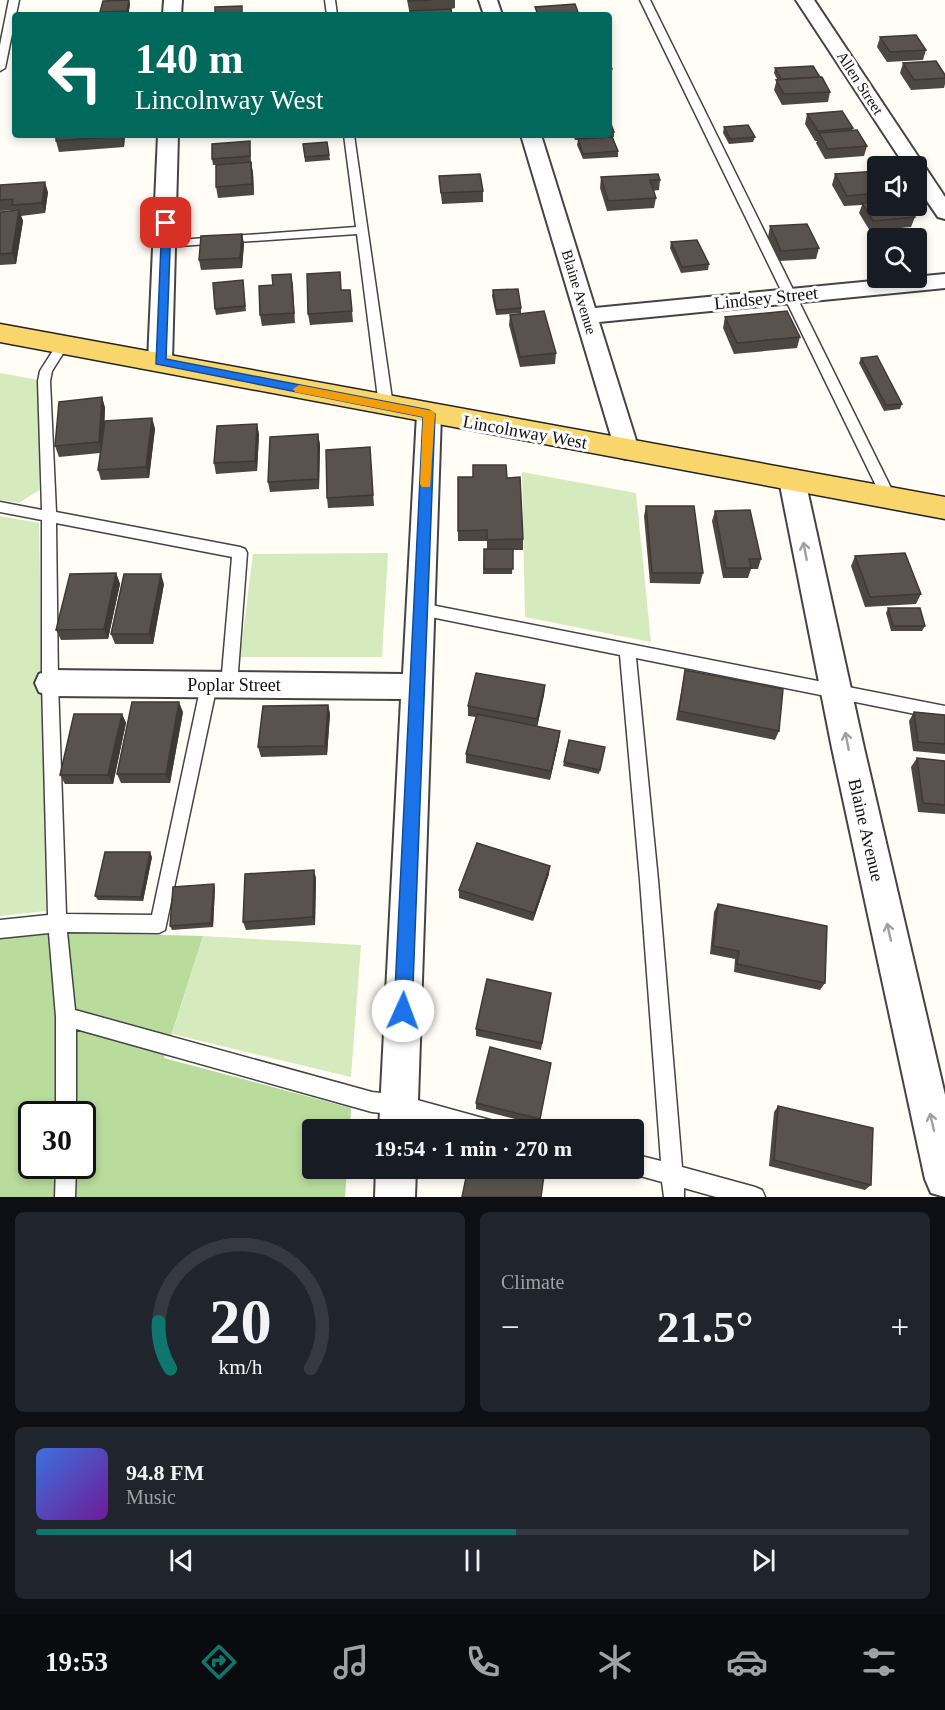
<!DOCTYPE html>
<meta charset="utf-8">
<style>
:root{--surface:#171b24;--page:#20242c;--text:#f1f3f6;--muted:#9ea1a6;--line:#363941;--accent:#0f766e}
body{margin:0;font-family:Georgia,serif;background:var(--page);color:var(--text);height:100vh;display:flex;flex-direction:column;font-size:22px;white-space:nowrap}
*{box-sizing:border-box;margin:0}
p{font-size:20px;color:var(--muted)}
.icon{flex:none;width:33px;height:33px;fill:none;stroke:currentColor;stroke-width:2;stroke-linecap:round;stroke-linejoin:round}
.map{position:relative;height:1197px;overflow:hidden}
.sheet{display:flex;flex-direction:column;gap:15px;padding:15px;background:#0d0f14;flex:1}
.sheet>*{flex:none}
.banner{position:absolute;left:12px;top:12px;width:600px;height:126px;border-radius:6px;box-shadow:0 3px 9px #0003;background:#00695c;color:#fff;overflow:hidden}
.controls{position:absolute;left:867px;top:156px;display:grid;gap:12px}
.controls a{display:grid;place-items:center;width:60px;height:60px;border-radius:6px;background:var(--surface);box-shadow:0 3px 9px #0003;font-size:30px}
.speed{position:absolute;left:18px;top:1101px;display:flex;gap:12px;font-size:30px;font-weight:700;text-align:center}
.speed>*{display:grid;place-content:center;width:78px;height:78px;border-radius:50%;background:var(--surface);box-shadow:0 3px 9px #0003;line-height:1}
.speed .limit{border:3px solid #111;border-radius:9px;background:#fff;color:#111}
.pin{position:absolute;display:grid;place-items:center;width:51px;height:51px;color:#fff;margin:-26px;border-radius:12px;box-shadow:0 3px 9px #0006}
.me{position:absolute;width:66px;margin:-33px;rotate:2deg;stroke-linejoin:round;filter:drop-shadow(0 0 4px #0008)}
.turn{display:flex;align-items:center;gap:21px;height:126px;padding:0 24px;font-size:27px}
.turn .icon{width:78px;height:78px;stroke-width:2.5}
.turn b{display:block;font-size:42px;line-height:51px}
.big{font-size:45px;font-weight:700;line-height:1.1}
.sheet .tile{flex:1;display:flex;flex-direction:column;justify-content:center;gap:9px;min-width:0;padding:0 21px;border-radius:9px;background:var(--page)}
.sheet .dial{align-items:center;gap:0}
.dial svg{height:156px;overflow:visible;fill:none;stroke:var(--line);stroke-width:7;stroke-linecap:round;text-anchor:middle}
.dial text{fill:var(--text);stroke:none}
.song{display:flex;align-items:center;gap:18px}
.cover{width:72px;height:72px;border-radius:9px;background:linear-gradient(135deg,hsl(220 70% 55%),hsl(280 70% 35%))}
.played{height:6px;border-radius:3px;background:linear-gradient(90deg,var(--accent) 55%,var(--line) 55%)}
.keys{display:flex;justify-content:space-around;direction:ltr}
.heat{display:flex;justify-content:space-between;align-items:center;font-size:33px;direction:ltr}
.sheet .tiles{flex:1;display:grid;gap:15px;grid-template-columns:1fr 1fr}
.tile:last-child{grid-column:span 2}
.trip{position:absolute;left:302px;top:1119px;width:342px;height:60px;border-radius:6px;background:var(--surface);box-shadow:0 3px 9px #0003;font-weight:700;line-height:60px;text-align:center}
.tab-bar{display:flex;height:96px;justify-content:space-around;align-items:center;background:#090b0e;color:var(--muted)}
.tab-bar .icon{width:42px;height:42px}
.tab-bar .on{color:var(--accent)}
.tab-bar b{font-size:27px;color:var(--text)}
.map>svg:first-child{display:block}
</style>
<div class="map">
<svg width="945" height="1197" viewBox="0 0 945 1197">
<rect width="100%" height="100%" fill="#fffdf5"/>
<g fill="#d5ebbd">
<polygon points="0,373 39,380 39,490 19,503 0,500"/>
<polygon points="522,472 636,493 651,642 525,617"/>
<polygon points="0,516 39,523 46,911 0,916"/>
<polygon points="388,553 382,657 240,657 253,554"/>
<polygon points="203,936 361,945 351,1077 172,1034"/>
</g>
<path fill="#b9dc9c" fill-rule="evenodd" d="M 48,932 L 203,936 L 164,1058 L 351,1108 L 350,1129 L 312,1130 L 312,1168 L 347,1169 L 345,1197 L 0,1197 L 0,938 ZM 32,1114 L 82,1114 L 82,1166 L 32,1166 Z"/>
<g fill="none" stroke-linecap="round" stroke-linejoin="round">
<defs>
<g id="service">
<polygon points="9,0 19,0 5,68 0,71 0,45"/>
<polygon points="325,0 335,0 337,15 327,15"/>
<polygon points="640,0 650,0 896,498 894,502 884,502 882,498"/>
<polygon points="344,135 354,135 393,406 386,410 379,406 357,234 165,247 159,244 165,241 356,227"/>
<polygon points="63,340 69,344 52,371 50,381 56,512 240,547 245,549 247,553 237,685 235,690 229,692 223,690 221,685 232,557 56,523 58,683 66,914 152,915 201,685 203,680 209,678 215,680 217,685 165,930 159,933 67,932 75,1010 372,1092 399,1095 490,1120 497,1123 500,1130 451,1130 399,1115 372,1112 76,1029 76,1114 56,1114 56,1017 49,933 0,938 0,920 48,915 42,683 42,520 0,512 0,502 42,510 38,381 40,371 59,341"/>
<polygon points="421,603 945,706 945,720 636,658 658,880 682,1167 755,1187 762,1190 765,1197 716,1197 684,1188 684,1197 664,1197 662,1182 633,1174 625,1168 633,1168 633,1154 661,1161 640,880 620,655 421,615 416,613 413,609 416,605"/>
<polygon points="56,1166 76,1166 75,1197 55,1197"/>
</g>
<g id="minor">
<polygon points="164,0 182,0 181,15 163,15"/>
<polygon points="479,0 497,0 502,15 484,15"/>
<polygon points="796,0 814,0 945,197 945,219 938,217 916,185 916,166 905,166"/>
<polygon points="158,135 178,135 172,361 168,367 160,369 152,367 148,361"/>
<polygon points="521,135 541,135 595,308 945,274 945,288 599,322 639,450 635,456 626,459 617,456"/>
<polygon points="429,405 438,408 441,414 417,1130 379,1130 401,699 50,696 39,692 35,683 39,674 50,670 403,674 417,414 420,408"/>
<polygon points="792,470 801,473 805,480 864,748 945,1095 945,1197 931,1193 925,1179 832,748 779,480 783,473"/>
<polygon points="376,1168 416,1168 415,1197 375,1197"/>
</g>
<polygon id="primary" points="0,324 945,497 945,519 0,342"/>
</defs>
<use href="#service" stroke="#444" stroke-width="3"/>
<use href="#minor" stroke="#444" stroke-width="4"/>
<use href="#primary" stroke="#222" stroke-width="3"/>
<use href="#service" fill="#fff" fill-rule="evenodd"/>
<use href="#minor" fill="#fff" fill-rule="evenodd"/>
<use href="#primary" fill="#f9d66b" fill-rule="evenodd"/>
</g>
<g fill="#4d4742">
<polygon points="129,0 130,5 128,15 101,15 100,12"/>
<polygon points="407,0 455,0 455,8 451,9 452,15 410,15"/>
<polygon points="880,37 926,50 923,60 887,62 877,47"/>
<polygon points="609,61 612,69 611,80 609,80"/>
<polygon points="903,63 945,75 945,84 944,88 911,90 900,73"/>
<polygon points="775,68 830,92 828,102 782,105 774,90 777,79 774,73"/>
<polygon points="807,114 853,128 852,130 867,146 864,156 825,159 816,143 817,141 815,141 805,124"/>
<polygon points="609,119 614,132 614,137 613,137 618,151 618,157 583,159 577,145 578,140 575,140 573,135 609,135"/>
<polygon points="724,127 755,137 753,142 729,144 723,133"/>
<polygon points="125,135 124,147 59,152 56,141"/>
<polygon points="250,141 251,162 213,165 212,159"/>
<polygon points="327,142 330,160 305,162 303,144"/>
<polygon points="251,162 253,173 254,195 218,198 216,187"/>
<polygon points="878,171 878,206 915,217 911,227 870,231 859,213 862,205 844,206 832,185 835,174"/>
<polygon points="439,176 483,191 483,202 442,204"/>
<polygon points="601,177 660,180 659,190 653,191 656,198 654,208 607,211 600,188"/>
<polygon points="0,185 48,192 45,213 21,216 23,221 16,264 0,265 0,212 14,211 14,210 0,211"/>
<polygon points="770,226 819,248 816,259 779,261 768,237"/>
<polygon points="242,234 244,244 242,268 201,270 199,260"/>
<polygon points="671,242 709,264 708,270 681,273 670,248"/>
<polygon points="291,274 295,323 262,326 260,315 273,285"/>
<polygon points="243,280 246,311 216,315 215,309"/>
<polygon points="342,290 350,290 353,322 310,325 308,314"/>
<polygon points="493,290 521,308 521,313 496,315 492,296"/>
<polygon points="510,315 556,353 555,364 520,367 509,325"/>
<polygon points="725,317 800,337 797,348 734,354 723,328"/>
<polygon points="861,358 902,404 900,409 884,411 859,363"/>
<polygon points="102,397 105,408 104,429 152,418 155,429 149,478 101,480 98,470 100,453 59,457 55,446"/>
<polygon points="257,424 259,435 257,471 216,474 214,463"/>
<polygon points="318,434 320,445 319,489 270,492 268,482"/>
<polygon points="370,447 374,506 328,508 327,498"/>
<polygon points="458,477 507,478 523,539 523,550 513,550 512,574 483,574 484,549 487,549 487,541 458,541"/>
<polygon points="646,506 703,573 700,584 650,583 644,516"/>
<polygon points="715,511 761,559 758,569 751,569 748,578 723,578 712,521"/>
<polygon points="855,556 921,594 916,604 865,607 851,566"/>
<polygon points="116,573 120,584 108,639 61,640 56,630"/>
<polygon points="164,584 153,644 115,644 111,634"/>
<polygon points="888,608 925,626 922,631 891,631 886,613"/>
<polygon points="685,670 779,731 775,740 676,720"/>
<polygon points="545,685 544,695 537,726 560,731 559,740 550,780 466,763 466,754 476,717 468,716 468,706"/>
<polygon points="328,705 330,714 327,755 261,757 258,747"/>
<polygon points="183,712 170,783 121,783 117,774"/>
<polygon points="914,712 945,715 945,754 913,751 909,721"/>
<polygon points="122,714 126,723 113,784 65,784 60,775"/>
<polygon points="605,747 599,774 563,766 564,762"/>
<polygon points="917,758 945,761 945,814 918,812 911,767"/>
<polygon points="152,857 143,901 98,900 95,896"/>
<polygon points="549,874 533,921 459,898 459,890"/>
<polygon points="316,878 315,925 246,930 243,922"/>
<polygon points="215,888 213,927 172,930 170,926"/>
<polygon points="718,904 825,983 820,990 734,972 735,959 710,954 714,912"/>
<polygon points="551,993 541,1050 476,1036 476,1029"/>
<polygon points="551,1063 539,1125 476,1109 476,1103"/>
<polygon points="778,1106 871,1185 865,1190 769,1166 774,1112"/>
</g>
<g fill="#3f3936">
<polygon points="129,0 130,5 128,15 127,11"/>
<polygon points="122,135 125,135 124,147 121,136"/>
<polygon points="251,162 253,173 254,195 252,184"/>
<polygon points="45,182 48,192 45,213 42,203"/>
<polygon points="19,210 23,221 16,264 12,253"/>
<polygon points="242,234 244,244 242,268 240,258"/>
<polygon points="291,274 293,285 295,323 294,313"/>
<polygon points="102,397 105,408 103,452 99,442"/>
<polygon points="152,418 155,429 149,478 146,467"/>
<polygon points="257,424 259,435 257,471 255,461"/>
<polygon points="318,434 320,445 319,489 318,479"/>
<polygon points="116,573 120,584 108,639 104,629"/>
<polygon points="161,574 164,584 153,644 149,634"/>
<polygon points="545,685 544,695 537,728 537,719"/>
<polygon points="179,702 183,712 170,783 166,774"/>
<polygon points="328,705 330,714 327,755 325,746"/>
<polygon points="122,714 126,723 113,784 108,775"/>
<polygon points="560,731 559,740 550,780 551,771"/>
<polygon points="150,852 152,857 143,901 141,897"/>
<polygon points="550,866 549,874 533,921 534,913"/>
<polygon points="314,870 316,878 315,925 313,917"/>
<polygon points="214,884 215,888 213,927 211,923"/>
</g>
<g fill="#5a524d" stroke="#3f3936" stroke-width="1.5">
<polygon points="129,0 127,11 100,12 103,1"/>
<polygon points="409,0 431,0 409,1"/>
<polygon points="575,4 579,15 538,15 535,7"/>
<polygon points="242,6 242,15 215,15 215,7"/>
<polygon points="451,9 452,15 411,15 410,11"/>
<polygon points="916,35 926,50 890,52 880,37"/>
<polygon points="609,61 612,69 609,70"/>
<polygon points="936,61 945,75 945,78 914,80 903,63"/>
<polygon points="813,66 820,77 781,79 775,68"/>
<polygon points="822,77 830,92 784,94 776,80"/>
<polygon points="842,111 853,128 818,131 807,114"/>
<polygon points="609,119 614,132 609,132"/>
<polygon points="748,125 755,137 730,139 724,127"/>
<polygon points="857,130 867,146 828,149 819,133"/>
<polygon points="56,135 122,135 121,136 56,141"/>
<polygon points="612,137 618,151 583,154 578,139"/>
<polygon points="250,141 250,156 212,159 212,144"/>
<polygon points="327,142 329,155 305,157 303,144"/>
<polygon points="251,162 252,184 216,187 216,165"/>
<polygon points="878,171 878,193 847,196 835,174"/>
<polygon points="480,174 483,191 441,193 439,176"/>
<polygon points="658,174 660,180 650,180 656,198 608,201 601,177"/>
<polygon points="45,182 42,203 12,205 13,199 0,200 0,185"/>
<polygon points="878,202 878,206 907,206 915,217 873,221 862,203"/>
<polygon points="19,210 12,253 0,254 0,212"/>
<polygon points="807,224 819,248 781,251 770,226"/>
<polygon points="242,234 240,258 199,260 201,236"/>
<polygon points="697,240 709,264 682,267 671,242"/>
<polygon points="340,272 341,290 350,290 352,311 308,314 307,274"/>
<polygon points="291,274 294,313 260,315 259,286 273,285 272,275"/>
<polygon points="243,280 245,306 215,309 213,283"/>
<polygon points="518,289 521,308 496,310 493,290"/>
<polygon points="544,311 556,353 520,357 510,315"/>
<polygon points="787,311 800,337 737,343 725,317"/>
<polygon points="877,356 902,404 886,405 861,358"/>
<polygon points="102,397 99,442 55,446 59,402"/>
<polygon points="152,418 146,467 98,470 105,421"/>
<polygon points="257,424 255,461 214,463 217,426"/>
<polygon points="318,434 318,479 268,482 270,437"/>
<polygon points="370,447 373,495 327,498 326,450"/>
<polygon points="473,465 506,465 507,478 520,477 523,539 487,540 487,530 458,531 458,477 473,477"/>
<polygon points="646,506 694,506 703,573 652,573"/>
<polygon points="750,510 761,559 749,559 751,568 726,568 715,511"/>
<rect x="484" y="549" width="29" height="20"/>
<polygon points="905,553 921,594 870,597 855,556"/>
<polygon points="116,573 104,629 56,630 70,574"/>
<polygon points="124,574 161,574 149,634 111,634"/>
<polygon points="888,608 920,608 925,626 893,626"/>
<polygon points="685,670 783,689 779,731 679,711"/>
<polygon points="476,673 545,685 537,719 468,706"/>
<polygon points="132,702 179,702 166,774 117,774"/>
<polygon points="328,705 325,746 258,747 263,706"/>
<polygon points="914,712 945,715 945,744 918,742"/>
<polygon points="74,714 122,714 108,775 60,775"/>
<polygon points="477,714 560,731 551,771 466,754"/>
<polygon points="569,740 605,747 600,770 564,762"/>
<polygon points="917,758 945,761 945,805 923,803"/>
<polygon points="477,843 550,866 534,913 459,890"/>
<polygon points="105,852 150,852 141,897 95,896"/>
<polygon points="314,870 313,917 243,922 245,874"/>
<polygon points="214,884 211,923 170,926 173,887"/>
<polygon points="718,904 827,926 825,983 737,964 739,951 713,946"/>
<polygon points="487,979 551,993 542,1043 476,1029"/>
<polygon points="490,1047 551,1063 540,1119 476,1103"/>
<polygon points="778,1106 873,1128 871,1185 774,1160"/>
<polygon points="468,1168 545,1168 541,1197 462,1197"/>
</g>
<defs><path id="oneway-shaft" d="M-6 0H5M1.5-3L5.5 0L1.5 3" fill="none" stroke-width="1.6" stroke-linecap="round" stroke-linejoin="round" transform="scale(1.5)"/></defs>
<g stroke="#a0a0a0">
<use href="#oneway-shaft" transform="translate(805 551) rotate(-101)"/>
<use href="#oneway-shaft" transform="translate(847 741) rotate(-101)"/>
<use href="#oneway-shaft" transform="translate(889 932) rotate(-103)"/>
<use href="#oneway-shaft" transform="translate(932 1122) rotate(-103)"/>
</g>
<polygon fill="#1a73e8" stroke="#114b97" stroke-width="1.5" points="162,220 171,223 166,359 429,410 435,414 412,1011 409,1017 403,1020 397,1017 394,1011 423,417 156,364"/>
<polygon fill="#f59e0b" points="299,385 433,411 435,414 430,487 422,487 420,484 423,417 295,392 293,389"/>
<g text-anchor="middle" stroke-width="6" stroke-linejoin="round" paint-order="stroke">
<g font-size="15" fill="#111" stroke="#fff">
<text transform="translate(860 83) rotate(57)" y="5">Allen Street</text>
<text transform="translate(579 292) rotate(73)" y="5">Blaine Avenue</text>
</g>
<g font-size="18" fill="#111" stroke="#fff">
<text transform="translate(766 298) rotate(-6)" y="6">Lindsey Street</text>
<text transform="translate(525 432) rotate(10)" y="6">Lincolnway West</text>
<text x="234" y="691">Poplar Street</text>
<text transform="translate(866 830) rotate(77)" y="6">Blaine Avenue</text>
</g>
</g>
</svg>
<div class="controls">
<a><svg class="icon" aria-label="sound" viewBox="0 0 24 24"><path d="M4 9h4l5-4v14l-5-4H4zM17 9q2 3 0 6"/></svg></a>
<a><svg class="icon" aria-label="search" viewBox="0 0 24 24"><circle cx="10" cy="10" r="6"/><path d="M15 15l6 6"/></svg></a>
</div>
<div class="speed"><div class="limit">30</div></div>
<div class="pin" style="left:166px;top:223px;background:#d93025"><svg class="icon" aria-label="arrive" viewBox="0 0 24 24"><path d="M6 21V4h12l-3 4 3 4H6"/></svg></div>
<svg class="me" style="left:403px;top:1011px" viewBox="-20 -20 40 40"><circle r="19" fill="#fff"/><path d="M0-13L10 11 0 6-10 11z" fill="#1a73e8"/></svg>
<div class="trip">19:54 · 1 min · 270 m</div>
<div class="banner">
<div class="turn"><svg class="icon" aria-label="left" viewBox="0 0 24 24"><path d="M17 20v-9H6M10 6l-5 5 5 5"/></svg><div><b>140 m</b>Lincolnway West</div></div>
</div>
</div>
<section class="sheet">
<div class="tiles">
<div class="tile dial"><svg viewBox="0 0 100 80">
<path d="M14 69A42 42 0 1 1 86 69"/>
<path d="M14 69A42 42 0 0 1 8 45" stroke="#0f766e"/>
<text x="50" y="56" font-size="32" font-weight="700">20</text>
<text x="50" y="72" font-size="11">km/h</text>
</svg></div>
<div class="tile"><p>Climate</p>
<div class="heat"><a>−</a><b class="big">21.5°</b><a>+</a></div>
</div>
<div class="tile">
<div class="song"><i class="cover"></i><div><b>94.8 FM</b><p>Music</p></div></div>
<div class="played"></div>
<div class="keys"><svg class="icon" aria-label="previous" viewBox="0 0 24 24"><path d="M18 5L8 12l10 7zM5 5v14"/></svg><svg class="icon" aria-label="pause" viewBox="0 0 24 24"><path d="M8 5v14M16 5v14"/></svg><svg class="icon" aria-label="next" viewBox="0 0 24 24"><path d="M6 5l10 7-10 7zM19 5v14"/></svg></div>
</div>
</div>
</section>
<nav class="tab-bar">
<b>19:53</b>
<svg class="icon on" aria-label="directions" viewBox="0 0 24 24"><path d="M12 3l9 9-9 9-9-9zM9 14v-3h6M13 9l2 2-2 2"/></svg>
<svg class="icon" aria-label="music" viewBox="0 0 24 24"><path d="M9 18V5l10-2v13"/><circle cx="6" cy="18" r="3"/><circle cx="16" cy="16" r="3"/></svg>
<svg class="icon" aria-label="phone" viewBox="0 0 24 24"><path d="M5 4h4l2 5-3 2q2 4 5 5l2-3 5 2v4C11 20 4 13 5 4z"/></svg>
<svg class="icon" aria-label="climate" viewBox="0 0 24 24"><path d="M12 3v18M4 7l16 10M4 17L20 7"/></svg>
<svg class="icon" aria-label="car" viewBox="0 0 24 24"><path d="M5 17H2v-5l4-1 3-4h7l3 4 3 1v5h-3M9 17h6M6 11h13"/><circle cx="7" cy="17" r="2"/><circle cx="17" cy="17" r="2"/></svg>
<svg class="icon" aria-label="filters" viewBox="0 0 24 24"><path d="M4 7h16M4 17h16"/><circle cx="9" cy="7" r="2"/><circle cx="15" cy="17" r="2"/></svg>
</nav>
